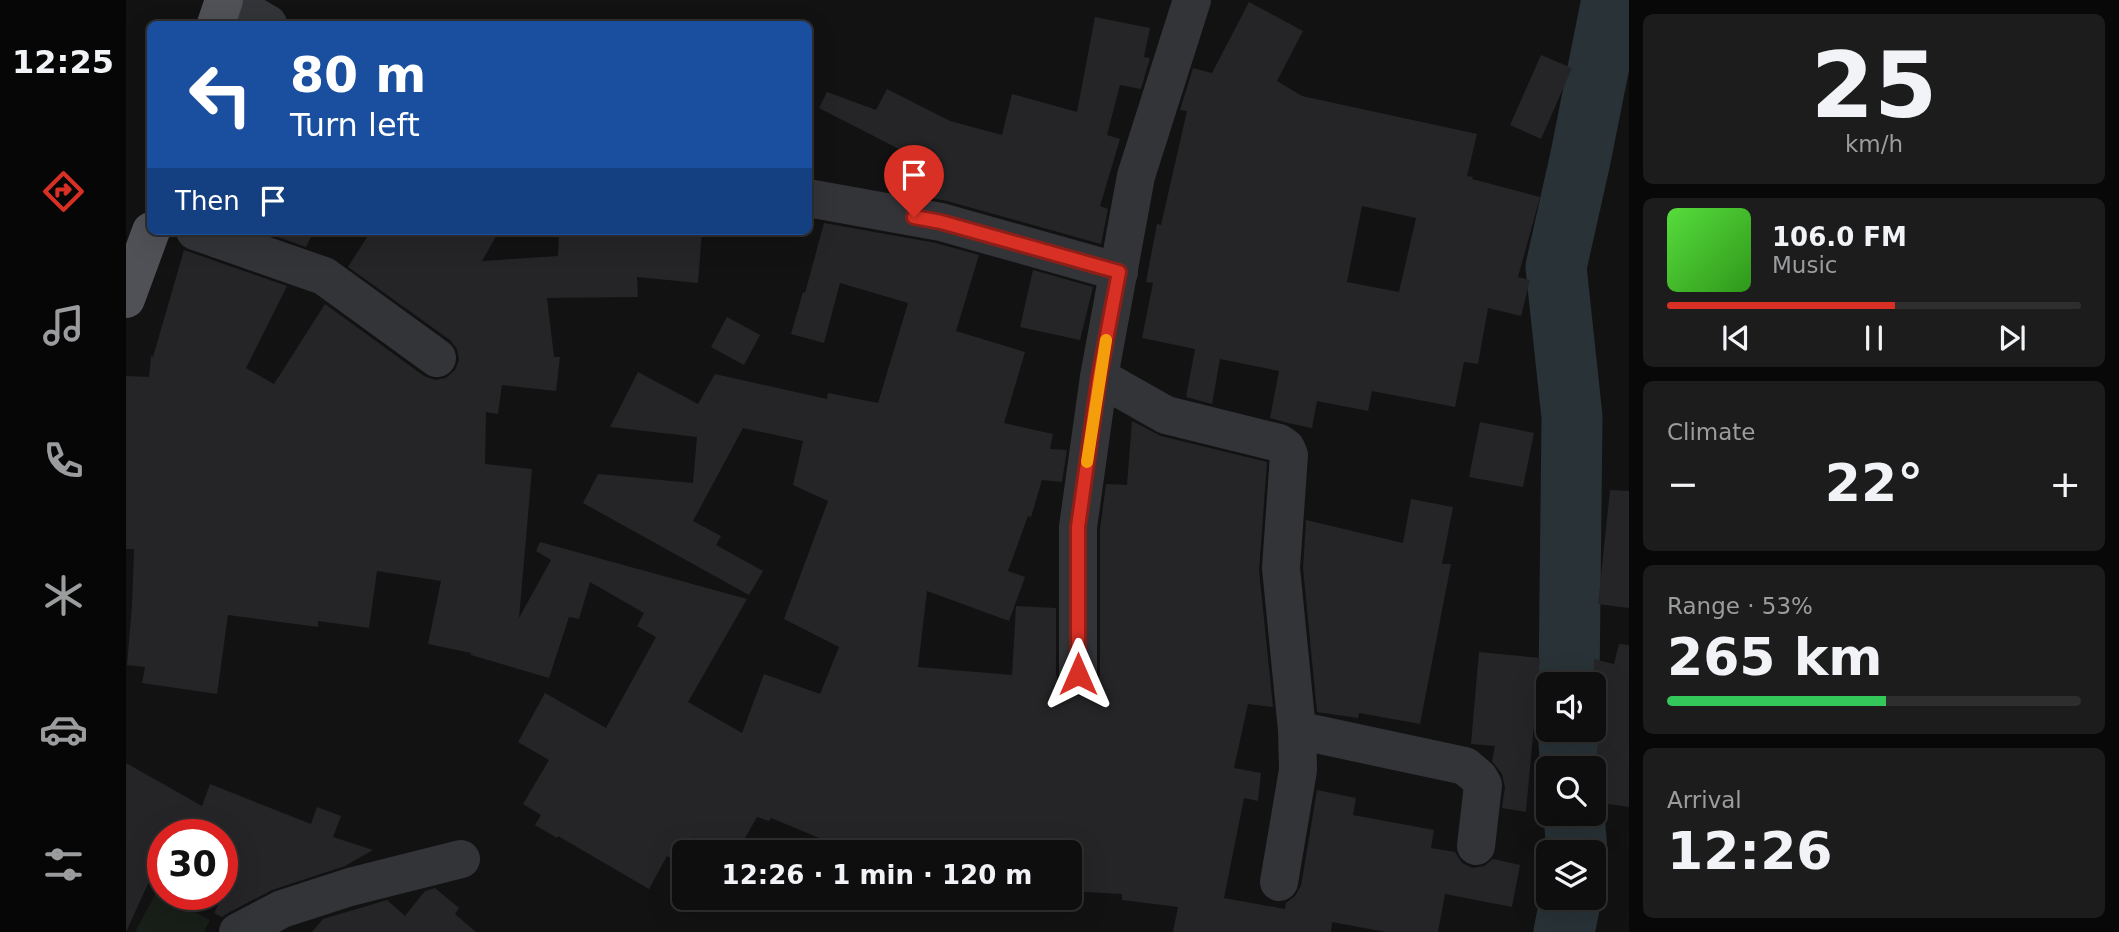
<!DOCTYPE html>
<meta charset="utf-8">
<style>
:root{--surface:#0e0e0e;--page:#1c1c1c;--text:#f1f3f6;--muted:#9b9c9e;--line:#2e2e2e;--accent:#d93025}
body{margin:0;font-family:"DejaVu Sans",sans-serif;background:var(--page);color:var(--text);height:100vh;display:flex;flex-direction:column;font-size:26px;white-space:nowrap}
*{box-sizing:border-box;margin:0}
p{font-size:23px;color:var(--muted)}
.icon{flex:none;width:38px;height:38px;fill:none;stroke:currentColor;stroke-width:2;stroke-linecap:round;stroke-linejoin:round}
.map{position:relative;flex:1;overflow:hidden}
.drawer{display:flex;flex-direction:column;gap:14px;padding:14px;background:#080808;width:490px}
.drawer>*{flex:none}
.banner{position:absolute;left:21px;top:21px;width:665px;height:214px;border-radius:10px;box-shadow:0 7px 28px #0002,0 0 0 2px var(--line);background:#1a4fa0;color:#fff;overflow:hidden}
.tools{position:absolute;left:1410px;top:672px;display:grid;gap:14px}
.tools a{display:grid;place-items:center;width:70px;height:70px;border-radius:10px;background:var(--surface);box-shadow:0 7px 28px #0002,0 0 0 2px var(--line);font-size:35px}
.speed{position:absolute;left:21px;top:819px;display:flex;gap:14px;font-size:35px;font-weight:700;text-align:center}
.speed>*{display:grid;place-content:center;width:91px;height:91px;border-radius:50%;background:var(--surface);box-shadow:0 7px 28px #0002,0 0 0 2px var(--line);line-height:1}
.speed .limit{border:10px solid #d22;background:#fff;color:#111}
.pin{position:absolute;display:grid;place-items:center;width:60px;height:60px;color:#fff;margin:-72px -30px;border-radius:50% 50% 50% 0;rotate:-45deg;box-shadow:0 0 7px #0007}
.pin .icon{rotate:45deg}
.me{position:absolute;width:77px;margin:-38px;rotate:0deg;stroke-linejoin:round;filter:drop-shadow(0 0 5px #0008)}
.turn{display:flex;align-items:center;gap:24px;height:147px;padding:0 28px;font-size:32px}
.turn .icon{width:91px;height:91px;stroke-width:2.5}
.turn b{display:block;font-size:49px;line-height:60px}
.then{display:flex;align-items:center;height:66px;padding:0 28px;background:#0003;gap:14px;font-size:26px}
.big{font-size:52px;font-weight:600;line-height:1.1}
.drawer .tile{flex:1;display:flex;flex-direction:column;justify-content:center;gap:10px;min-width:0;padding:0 24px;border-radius:10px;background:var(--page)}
.drawer .dial{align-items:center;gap:0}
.dial b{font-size:91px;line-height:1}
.song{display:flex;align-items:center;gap:21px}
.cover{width:84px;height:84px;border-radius:10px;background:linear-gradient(135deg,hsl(110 70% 55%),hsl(110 70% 35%))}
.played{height:7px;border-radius:4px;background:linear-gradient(90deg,var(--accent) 55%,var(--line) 55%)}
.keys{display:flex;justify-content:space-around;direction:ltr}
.heat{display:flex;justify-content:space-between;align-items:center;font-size:38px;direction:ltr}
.charge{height:10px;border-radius:5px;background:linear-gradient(90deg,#34c759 53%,var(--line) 0)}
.trip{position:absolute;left:546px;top:840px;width:410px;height:70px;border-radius:10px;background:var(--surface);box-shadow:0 7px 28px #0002,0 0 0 2px var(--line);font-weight:600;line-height:70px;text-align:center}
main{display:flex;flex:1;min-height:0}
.dock{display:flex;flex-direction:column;width:126px;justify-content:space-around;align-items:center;background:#060606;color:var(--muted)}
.dock .icon{width:49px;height:49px}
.dock .on{color:var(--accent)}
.dock b{font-size:32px;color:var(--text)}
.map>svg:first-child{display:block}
</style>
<main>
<nav class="dock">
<b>12:25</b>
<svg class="icon on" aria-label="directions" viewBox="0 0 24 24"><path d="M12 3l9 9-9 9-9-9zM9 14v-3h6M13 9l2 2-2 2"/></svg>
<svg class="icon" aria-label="music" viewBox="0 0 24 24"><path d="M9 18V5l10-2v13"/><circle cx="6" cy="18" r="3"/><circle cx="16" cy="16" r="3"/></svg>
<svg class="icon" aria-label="phone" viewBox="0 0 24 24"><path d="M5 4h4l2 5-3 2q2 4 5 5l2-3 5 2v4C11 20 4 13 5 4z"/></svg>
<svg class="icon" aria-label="climate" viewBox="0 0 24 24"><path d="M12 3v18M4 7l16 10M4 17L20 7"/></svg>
<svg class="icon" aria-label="car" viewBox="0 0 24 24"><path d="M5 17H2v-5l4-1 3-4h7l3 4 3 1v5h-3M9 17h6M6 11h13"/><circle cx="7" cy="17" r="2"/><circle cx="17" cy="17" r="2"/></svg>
<svg class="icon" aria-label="filters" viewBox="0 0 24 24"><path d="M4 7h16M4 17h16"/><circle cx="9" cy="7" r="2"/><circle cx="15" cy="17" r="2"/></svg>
</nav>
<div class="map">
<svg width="1503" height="932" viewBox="0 0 1503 932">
<rect width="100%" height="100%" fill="#121213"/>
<polygon fill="#181e18" points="31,891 84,920 78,932 9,932"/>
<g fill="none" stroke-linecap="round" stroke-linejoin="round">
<g stroke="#283237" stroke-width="61">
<polyline points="1443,684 1446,417 1430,267 1454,160 1486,0"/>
<polyline points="1442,730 1445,768"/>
<polyline points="1448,814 1451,852"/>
<polyline points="1438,932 1445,898"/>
</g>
</g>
<g fill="#252527" fill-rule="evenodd">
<path d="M 1123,2 L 1177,31 L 1151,81 L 1176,96 L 1351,134 L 1341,176 L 1347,177 L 1346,179 L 1414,197 L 1392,277 L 1404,280 L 1395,316 L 1362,308 L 1352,364 L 1338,362 L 1329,407 L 1246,391 L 1242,411 L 1191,401 L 1186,428 L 1162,423 L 1144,418 L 1153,371 L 1094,359 L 1086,404 L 1060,397 L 1069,349 L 1016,338 L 1027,283 L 1020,282 L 1031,224 L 1035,225 L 1061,111 L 1054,110 L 1067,68 L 1086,73 ZM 1236,206 L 1290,218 L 1273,292 L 1221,282 Z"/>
<polygon points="969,17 1024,28 1018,57 1024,58 1015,89 994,85 981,135 994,139 974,206 982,209 975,244 821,201 800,197 808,167 693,108 701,92 750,110 761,89 824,121 876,135 886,94 951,112"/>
<polygon points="1415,55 1446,68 1415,139 1384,125"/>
<polygon points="698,223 810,243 853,255 830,331 899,352 878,423 927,434 924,449 941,450 936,482 916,480 905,517 902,516 882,571 899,577 883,621 801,591 792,667 886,675 890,606 930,608 930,674 933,684 942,693 953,696 963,693 971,684 974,674 974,529 980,484 1001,485 1006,421 1035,436 1141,462 1133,570 1147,707 1122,704 1108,768 1135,773 1132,801 1118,798 1098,898 1159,909 1160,903 1169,896 1175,886 1191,790 1230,798 1227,815 1308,830 1305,848 1329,852 1336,863 1347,868 1358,866 1367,859 1394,865 1386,907 1319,894 1312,932 1260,932 1206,922 1205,932 1047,932 1052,907 996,900 996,894 943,891 943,852 736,852 703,842 645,818 643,821 631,817 611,852 593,852 567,837 553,863 541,856 523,889 432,836 431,838 409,825 415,815 397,804 423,760 392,742 419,693 480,728 530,637 511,626 518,613 464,582 453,619 443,617 423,678 345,655 345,653 302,644 315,581 251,571 243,628 192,621 192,627 102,615 91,694 16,683 19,667 1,665 6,605 8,549 0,549 0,376 23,377 25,356 27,357 58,250 161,286 120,368 148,384 199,304 298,376 309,380 320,378 329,370 333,360 331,349 324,340 222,267 245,231 373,231 356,261 432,256 433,231 576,231 572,283 511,277 512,297 421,298 428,357 434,357 430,391 376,385 372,414 360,412 359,464 406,469 393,618 425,560 410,551 414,542 621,599 562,702 616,733 638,674 694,694 713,647 658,619 702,501 667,485 677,441 617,428 567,521 595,536 590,545 637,571 623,595 457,503 472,474 567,483 571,437 484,427 512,372 572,404 589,374 701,399 702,393 752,403 782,303 714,283 698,343 665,334 677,292 679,293"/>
<polygon points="135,231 188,231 180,247"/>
<polygon points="907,270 967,287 954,340 894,327"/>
<polygon points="601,317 634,335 618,365 585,347"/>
<polygon points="1354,422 1408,433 1397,487 1343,477"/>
<polygon points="1484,490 1503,491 1503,608 1472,604"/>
<polygon points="1285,499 1327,507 1316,564 1325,564 1294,724 1233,713 1232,718 1191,712 1177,568 1180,520 1277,543"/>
<polygon points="1493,644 1503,645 1503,807 1468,802 1468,768 1478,705 1468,703 1468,659 1488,664"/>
<polygon points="1353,652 1414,658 1400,812 1376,808 1379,787 1376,774 1366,761 1369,746 1345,744"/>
<polygon points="0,763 76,806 84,784 185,824 191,807 215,816 207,837 247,850 219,866 146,890 102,913 96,917 88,913 96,898 96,835 37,835 37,851 0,932"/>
<polygon points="309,888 333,908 329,914 350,932 186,932 197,919 261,900 279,916 299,891"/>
</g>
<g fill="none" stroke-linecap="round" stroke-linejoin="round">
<g stroke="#333438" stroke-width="38">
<polyline points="101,0 142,24"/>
<polyline points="682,198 815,222 993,272"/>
<polyline points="69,231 198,276 311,358"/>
<polyline points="973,377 1040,415 1153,443 1160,448 1163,455 1155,568 1171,730 1172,770 1153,882"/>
<polyline points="952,674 952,527 973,377 1010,176 1066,0"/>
<polyline points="1171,730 1339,766 1353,778 1357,785 1350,846"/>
<polyline points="112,932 156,909 224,887 335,859"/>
</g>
<g stroke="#4f5157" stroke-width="38">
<polyline points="90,24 98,0"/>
<polyline points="0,299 25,231"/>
</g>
</g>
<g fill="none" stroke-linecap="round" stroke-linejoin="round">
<defs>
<polyline id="route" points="788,217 815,222 993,272 973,377 952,527 952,674"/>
</defs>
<use href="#route" stroke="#8d1f18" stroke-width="18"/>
<use href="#route" stroke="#d93025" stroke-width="12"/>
<polyline stroke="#f59e0b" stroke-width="12" points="961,462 980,340"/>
</g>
</svg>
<div class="tools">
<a><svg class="icon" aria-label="sound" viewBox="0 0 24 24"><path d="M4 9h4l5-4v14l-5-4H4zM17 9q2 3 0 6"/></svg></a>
<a><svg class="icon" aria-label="search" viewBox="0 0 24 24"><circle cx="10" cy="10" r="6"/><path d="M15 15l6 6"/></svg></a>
<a><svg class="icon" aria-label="layers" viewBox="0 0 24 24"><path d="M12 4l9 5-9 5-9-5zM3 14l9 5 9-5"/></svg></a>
</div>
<div class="speed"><div class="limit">30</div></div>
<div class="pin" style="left:788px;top:217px;background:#d93025"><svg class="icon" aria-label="arrive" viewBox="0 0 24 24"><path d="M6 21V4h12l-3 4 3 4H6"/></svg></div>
<svg class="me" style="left:952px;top:674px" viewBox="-20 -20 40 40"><path d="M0-17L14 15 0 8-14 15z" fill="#d93025" stroke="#fff" stroke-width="4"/></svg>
<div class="trip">12:26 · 1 min · 120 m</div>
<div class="banner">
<div class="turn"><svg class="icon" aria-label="left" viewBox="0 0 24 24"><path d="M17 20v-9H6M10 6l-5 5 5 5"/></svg><div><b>80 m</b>Turn left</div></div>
<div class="then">Then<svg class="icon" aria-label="arrive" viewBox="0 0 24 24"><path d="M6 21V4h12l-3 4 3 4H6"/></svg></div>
</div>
</div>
<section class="drawer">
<div class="tile dial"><b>25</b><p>km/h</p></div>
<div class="tile">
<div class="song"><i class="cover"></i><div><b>106.0 FM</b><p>Music</p></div></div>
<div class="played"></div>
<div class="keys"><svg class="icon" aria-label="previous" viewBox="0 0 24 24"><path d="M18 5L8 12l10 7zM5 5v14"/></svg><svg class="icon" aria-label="pause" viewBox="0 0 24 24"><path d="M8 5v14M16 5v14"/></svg><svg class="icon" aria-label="next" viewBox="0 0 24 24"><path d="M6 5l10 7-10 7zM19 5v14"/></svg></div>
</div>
<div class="tile"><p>Climate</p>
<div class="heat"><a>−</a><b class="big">22°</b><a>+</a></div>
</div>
<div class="tile"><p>Range · 53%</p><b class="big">265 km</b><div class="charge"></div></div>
<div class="tile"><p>Arrival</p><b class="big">12:26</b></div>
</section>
</main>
